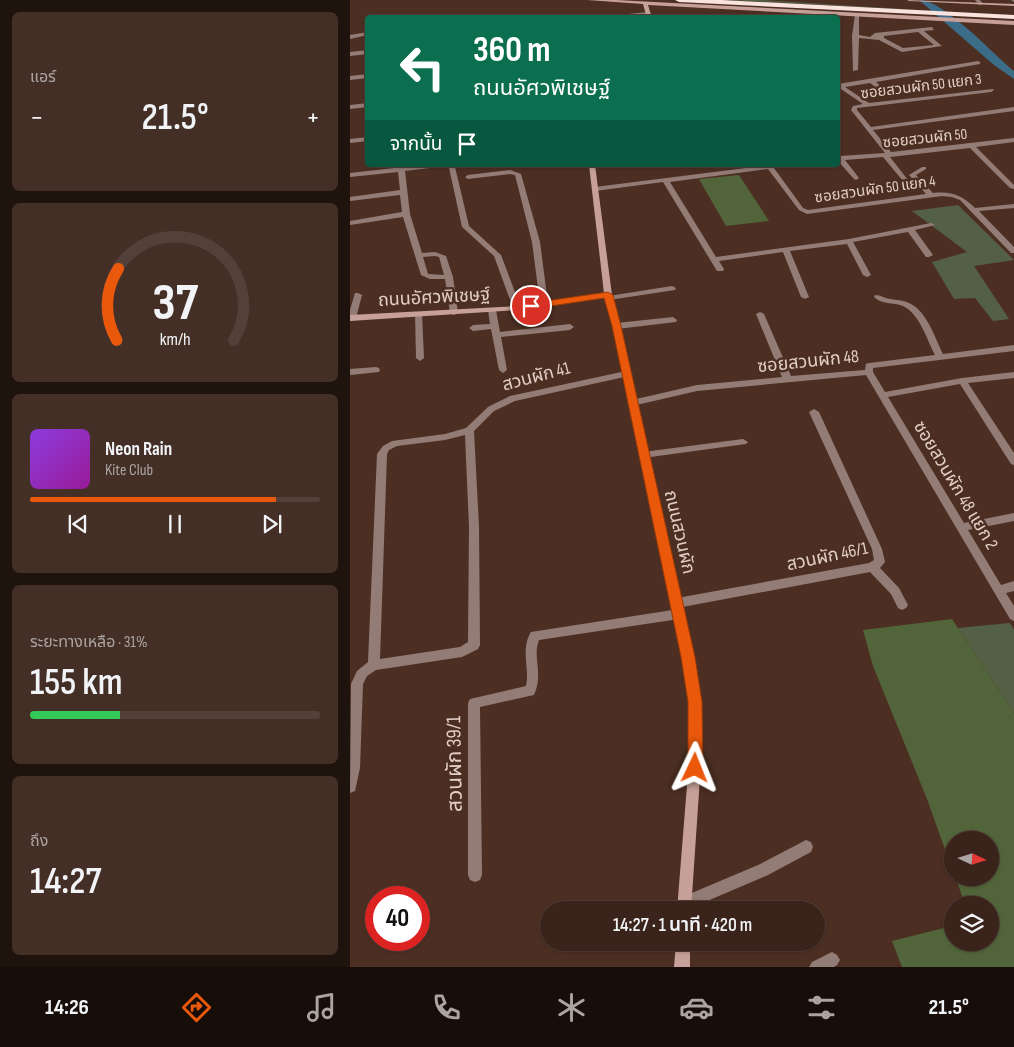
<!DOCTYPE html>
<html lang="th">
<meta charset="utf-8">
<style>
:root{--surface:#39231a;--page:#442f27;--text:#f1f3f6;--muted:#aba4a2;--line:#534039;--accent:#ea580c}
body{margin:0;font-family:"Sofia Sans Condensed","Noto Sans Thai",sans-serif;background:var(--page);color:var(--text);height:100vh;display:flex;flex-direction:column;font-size:19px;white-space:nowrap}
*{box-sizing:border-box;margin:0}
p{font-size:16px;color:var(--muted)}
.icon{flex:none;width:28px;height:28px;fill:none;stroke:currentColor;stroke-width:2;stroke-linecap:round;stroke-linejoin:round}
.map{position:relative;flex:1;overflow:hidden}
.details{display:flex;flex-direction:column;gap:12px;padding:12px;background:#1f130e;width:350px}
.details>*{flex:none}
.top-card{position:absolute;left:15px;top:15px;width:475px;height:152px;border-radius:5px;box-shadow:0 1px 4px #0004,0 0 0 1px var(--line);background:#0b6e4f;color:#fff;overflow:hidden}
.needle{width:32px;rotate:94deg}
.buttons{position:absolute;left:594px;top:831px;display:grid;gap:10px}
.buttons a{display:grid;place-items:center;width:55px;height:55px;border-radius:50%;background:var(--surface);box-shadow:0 1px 4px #0004,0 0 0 1px var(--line);font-size:25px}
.speed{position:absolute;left:15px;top:886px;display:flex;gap:10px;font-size:25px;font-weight:700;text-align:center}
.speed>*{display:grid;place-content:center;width:65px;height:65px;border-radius:50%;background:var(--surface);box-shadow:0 1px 4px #0004,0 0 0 1px var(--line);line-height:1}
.speed .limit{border:8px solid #d22;background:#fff;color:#111}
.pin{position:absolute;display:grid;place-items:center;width:42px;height:42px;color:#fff;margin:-21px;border:2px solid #fff;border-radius:50%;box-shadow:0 1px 5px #0007}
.me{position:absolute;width:55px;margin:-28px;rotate:2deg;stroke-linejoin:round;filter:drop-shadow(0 0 4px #0008)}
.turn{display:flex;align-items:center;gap:18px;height:105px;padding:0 25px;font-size:22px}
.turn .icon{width:65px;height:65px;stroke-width:2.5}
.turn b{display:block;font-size:35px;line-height:42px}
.then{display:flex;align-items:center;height:48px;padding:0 25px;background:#0003;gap:10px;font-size:19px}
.big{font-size:38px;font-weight:600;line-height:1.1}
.details .widget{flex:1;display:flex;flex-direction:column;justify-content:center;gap:8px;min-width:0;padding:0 18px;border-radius:8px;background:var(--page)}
.details .dial{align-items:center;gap:0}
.dial svg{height:130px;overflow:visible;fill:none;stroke:var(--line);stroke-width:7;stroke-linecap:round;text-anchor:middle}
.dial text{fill:var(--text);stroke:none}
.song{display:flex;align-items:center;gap:15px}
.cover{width:60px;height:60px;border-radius:8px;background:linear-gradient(135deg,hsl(270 70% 55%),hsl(300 70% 35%))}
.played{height:5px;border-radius:2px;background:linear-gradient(90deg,var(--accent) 85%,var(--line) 85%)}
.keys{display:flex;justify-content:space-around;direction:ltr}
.heat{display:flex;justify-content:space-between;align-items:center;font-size:28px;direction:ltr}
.charge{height:8px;border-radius:4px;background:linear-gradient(90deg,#34c759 31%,var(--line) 0)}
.trip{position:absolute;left:190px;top:901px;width:285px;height:50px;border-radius:25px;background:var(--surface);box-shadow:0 1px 4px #0004,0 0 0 1px var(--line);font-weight:600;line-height:50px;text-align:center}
.tab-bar{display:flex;height:80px;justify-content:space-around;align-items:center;background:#170e0a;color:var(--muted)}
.tab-bar .icon{width:35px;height:35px}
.tab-bar .on{color:var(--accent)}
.tab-bar b{font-size:22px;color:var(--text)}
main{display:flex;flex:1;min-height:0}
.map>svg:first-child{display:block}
</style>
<main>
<section class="details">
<div class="widget"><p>แอร์</p>
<div class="heat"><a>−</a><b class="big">21.5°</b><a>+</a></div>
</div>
<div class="widget dial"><svg viewBox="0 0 100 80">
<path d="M14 69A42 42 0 1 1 86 69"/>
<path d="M14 69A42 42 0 0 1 15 25" stroke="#ea580c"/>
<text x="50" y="56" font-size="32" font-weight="700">37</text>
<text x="50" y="72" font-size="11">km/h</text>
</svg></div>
<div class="widget">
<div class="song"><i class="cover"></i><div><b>Neon Rain</b><p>Kite Club</p></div></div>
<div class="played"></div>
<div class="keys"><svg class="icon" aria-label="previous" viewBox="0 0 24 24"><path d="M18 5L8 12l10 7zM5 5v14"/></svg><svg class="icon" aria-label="pause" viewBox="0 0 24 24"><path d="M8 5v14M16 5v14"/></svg><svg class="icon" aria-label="next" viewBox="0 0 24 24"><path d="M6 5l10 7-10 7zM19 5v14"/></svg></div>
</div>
<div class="widget"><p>ระยะทางเหลือ · 31%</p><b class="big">155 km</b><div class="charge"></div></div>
<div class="widget"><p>ถึง</p><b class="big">14:27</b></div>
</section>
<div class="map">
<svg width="664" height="967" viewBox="0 0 664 967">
<rect width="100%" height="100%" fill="#4c2f22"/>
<g fill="#546046">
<polygon points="377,0 411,0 568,10"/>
<polygon points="608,205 664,260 624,266 659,319 643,321 625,298 604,299 582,262 617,252 562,211"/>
<polygon points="660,623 664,630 664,713 608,628"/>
</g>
<g fill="#52653a">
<polygon points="389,175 419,221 376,226 349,179"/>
<polygon points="602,619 664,713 664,967 552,967 542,941 602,926 602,942 640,942 640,905 615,905 606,878 640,878 640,840 602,840 602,869 577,799 523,666 513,630"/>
</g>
<path fill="#3b6c88" d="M 569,0 C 594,0 643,54 664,71 L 664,79 L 644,65 Z"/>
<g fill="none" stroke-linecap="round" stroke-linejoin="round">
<g fill="#947c76" fill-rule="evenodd">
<polygon points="625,0 630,0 633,4 629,5"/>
<polygon points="661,0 664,0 664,2"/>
<polygon points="298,12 300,14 264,18 239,18"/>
<path d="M 507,14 L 509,15 L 509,35 L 520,37 L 525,33 L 582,27 L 584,30 L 574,31 L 592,46 L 552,52 L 529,40 L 509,38 L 508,70 L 503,71 L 502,36 L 505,15 ZM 568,32 L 584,45 L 553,48 L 534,38 L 534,36 Z"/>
<polygon points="18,32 18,35 0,39 0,35"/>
<polygon points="18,50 18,54 0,56 0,52"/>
<polygon points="628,61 630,62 630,64 526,82 535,90 532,92 520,83 495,87 519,103 643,89 644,90 641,92 507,108 507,110 521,127 664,107 664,111 523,130 541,152 664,138 664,142 626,147 664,185 664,189 660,188 620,148 540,157 558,180 555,182 553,181 533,157 495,160 509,178 506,180 504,179 488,161 488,157 490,156 535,153 501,110 503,106 513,104 488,87 488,84"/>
<polygon points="18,74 18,78 0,80 0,76"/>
<polygon points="18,103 18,107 0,109 0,105"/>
<polygon points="18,137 18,141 0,143 0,139"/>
<path d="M 71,165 L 91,165 L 88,167 L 55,171 L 60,214 L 72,253 L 85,252 L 96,256 L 103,277 L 108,313 L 104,315 L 100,313 L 95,279 L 80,279 L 71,275 L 53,217 L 0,225 L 0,221 L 52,212 L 50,195 L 0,201 L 0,197 L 50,190 L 48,172 L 0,177 L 0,173 ZM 85,256 L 89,257 L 94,275 L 78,274 L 73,257 Z"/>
<polygon points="96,165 103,165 105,167 119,226 151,255 171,308 170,310 164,310 163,308 144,256 112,227 99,168"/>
<path d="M 419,165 L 438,165 L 424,168 L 453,208 L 458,210 L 576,194 L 559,175 L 572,167 L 576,167 L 576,169 L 566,175 L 583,193 C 601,191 612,195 625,208 L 664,204 L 664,208 L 629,211 L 664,247 L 664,253 L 661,253 L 610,200 L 602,197 L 592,196 L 457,214 L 449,210 L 418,169 L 320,182 L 366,257 L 499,239 L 581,223 L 585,225 L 565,230 L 583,255 L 579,257 L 576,257 L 558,232 L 503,242 L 521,275 L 517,277 L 513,275 L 497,244 L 440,251 L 459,297 L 455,299 L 451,297 L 433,252 L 369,261 L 374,269 L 373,271 L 367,271 L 313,182 L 245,191 L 242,189 L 245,187 Z"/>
<polygon points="160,170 171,174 190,242 198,304 197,306 191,306 190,304 182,242 165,175 160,174 118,179 115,177 118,175"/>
<polygon points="322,286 326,288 325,290 259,300 255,298 259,296"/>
<polygon points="5,293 8,293 12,295 6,318 2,321 0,320 0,310"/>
<path d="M 525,295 C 531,295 534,298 540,299 C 546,300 553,300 559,303 C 577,311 585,338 593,354 L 664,345 L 664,351 L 523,368 L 523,372 L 535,392 L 612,378 L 664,372 L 664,378 L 618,383 L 664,453 L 664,465 L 661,464 L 610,384 L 538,397 L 614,523 L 664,513 L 664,521 L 618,530 L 651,585 L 664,581 L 664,591 L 656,593 L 664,606 L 664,621 L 660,619 L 516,375 L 347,391 L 282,406 L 277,403 L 282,400 L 347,385 L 432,377 L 406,314 L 410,312 L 414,314 L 441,376 L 515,370 L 516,364 L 519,363 L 585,355 C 577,340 570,314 553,306 C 543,302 532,305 524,297 Z"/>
<polygon points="139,308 145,308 146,310 150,332 220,324 224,327 220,330 151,337 157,370 153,373 149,370 141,329 123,331 119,328 123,325 140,324 138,310"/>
<polygon points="65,312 68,312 72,314 74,358 70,361 66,358"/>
<polygon points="323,317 327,320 326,322 267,329 263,326 267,323"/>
<polygon points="26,367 29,368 30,370 29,372 0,375 0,369"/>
<path d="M 276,371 L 279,372 L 280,374 L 279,376 L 165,401 L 144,411 L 124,431 L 129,527 L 130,645 L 128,649 L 112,657 L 26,670 L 17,676 L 13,684 L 10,768 L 5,791 L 0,793 L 1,684 L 7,671 L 18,662 L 27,454 L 33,446 L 42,441 L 95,434 L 116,428 L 138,407 L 160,396 ZM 115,435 L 119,527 L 118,642 L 110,647 L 30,659 L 37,454 L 39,450 L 47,446 L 95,440 Z"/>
<polygon points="464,409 469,412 532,549 535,562 530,568 549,588 558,605 556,608 552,610 548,608 541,594 520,572 327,608 323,606 321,603 323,600 327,598 519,563 524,560 522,549 459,412"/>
<polygon points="393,439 398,442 396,444 293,458 288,455 293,452"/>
<path d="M 329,609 L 333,611 L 335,614 L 333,617 L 329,619 L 189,640 C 182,658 194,673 184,695 L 130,707 L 132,875 L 130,880 L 125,882 L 120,880 L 118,875 L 118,703 L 120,699 L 176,686 C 180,668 170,650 181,632 Z"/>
<polygon points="456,840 461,842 463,847 461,852 418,875 336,910 330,908 328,903 330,898 408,865"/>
<polygon points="482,952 487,955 490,960 487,965 484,967 459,967 462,962"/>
</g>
<g fill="#c7a199" fill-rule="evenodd">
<polygon points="237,0 266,0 664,21 664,25 298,5 302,18 297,18 293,4"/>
<polygon points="557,0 664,4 664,6 559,1"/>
<polygon points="239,165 245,165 262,295 271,326 315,532 333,603 350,692 352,748 341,910 327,910 340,748 338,692 321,603 305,532 263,326 255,298 167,310 0,321 0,315 167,306 254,293"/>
<polygon points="326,942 340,942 340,967 324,967"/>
</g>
<polygon fill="#fae2dd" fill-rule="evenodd" points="325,0 372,0 664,15 664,19 329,2"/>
</g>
<polygon fill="#ea580c" stroke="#983908" points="258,292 263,295 271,326 345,657 352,702 353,768 351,774 345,776 340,774 338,768 338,702 331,657 262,326 254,298 181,309 176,306 181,303"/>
<g text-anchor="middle" stroke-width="5" stroke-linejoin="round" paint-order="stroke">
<g font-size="15" fill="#e1cec6" stroke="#4c2f22">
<text transform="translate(571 86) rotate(-7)" y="5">ซอยสวนผัก 50 แยก 3</text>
<text transform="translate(575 138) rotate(-6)" y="5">ซอยสวนผัก 50</text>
<text transform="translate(525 189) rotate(-8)" y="5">ซอยสวนผัก 50 แยก 4</text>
</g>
<g font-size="18" fill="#e1cec6" stroke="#4c2f22">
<text transform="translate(84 297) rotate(-3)" y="6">ถนนอัศวพิเชษฐ์</text>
<text transform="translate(458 361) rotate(-6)" y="6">ซอยสวนผัก 48</text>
<text transform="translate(186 376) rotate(-15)" y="6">สวนผัก 41</text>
<text transform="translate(606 485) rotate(59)" y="6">ซอยสวนผัก 48 แยก 2</text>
<text transform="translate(330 532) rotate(77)" y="6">ถนนสวนผัก</text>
<text transform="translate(477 556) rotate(-12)" y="6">สวนผัก 46/1</text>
</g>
<g font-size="21" fill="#e1cec6" stroke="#4c2f22">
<text transform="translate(104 764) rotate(-91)" y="7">สวนผัก 39/1</text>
</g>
</g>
</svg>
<div class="buttons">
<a><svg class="needle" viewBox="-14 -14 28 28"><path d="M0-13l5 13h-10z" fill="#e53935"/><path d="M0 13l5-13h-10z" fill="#aba4a2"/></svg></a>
<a><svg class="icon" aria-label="layers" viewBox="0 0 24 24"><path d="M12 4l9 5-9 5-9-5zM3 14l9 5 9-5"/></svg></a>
</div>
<div class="speed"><div class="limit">40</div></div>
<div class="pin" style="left:181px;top:306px;background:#d93025"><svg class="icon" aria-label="arrive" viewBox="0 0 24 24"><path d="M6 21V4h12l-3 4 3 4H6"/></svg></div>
<svg class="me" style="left:345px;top:768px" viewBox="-20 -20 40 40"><path d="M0-17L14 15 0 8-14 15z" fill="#ea580c" stroke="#fff" stroke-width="4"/></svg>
<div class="trip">14:27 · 1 นาที · 420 m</div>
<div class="top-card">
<div class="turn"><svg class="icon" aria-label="left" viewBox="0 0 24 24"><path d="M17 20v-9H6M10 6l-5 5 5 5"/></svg><div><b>360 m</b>ถนนอัศวพิเชษฐ์</div></div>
<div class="then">จากนั้น<svg class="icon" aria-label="arrive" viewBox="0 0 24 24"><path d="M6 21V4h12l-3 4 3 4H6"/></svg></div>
</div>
</div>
</main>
<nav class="tab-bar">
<b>14:26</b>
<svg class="icon on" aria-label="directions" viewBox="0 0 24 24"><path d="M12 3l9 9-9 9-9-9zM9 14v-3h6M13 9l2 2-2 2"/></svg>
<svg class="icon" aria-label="music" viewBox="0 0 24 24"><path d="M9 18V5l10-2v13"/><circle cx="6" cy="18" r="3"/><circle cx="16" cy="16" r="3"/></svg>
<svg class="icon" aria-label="phone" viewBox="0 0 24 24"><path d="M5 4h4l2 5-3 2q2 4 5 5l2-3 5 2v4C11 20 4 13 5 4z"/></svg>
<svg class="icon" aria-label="climate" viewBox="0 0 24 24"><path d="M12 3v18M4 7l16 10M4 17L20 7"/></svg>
<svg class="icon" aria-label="car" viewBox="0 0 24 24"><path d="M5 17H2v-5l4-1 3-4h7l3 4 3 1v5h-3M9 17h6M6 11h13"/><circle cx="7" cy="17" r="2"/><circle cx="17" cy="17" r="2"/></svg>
<svg class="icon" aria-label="filters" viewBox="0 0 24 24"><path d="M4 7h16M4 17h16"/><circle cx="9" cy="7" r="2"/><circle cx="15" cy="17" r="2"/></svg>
<b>21.5°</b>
</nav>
